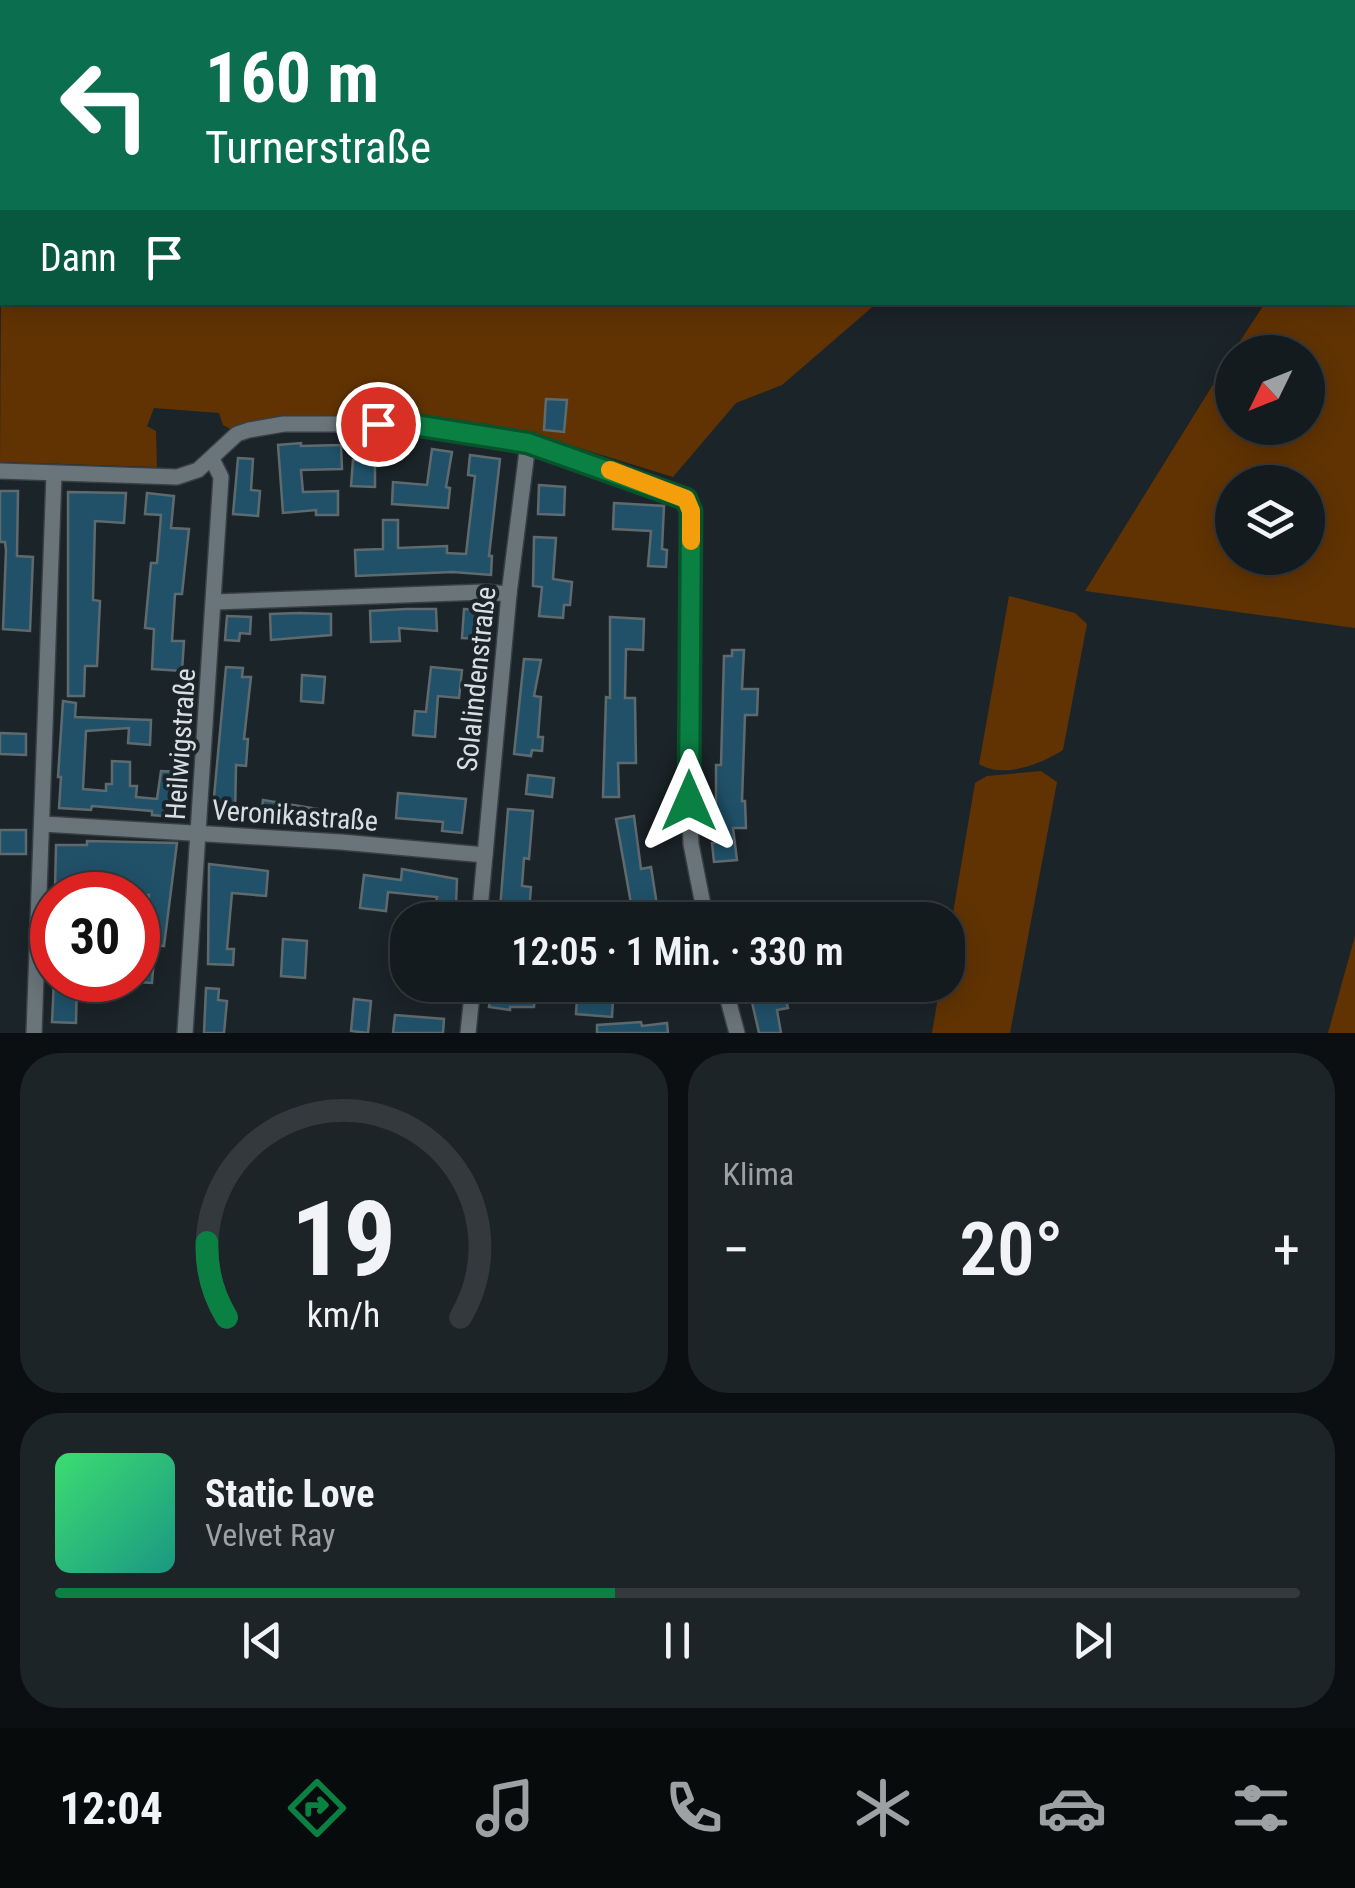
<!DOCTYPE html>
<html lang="de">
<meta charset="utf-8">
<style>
:root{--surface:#141b1f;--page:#1d2428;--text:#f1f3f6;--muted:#9da1a4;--line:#33393d;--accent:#0b8043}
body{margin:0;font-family:"Roboto Condensed",sans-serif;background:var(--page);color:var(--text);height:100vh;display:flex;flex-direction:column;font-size:38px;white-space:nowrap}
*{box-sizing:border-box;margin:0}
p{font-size:32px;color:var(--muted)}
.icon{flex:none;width:55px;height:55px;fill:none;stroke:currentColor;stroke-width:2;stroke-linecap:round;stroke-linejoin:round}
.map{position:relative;height:1033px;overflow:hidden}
.panel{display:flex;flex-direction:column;gap:20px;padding:20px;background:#0b0f11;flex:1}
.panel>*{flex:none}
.top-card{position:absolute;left:0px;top:0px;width:1355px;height:305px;box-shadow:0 5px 25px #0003,0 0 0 2px var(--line);background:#0b6e4f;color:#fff;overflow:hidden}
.needle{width:65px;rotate:227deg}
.fabs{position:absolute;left:1215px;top:335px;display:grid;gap:20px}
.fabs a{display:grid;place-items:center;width:110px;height:110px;border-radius:50%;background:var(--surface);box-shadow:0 5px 25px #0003,0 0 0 2px var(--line);font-size:50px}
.speed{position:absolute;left:30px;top:872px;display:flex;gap:20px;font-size:50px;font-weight:700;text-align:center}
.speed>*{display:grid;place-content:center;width:130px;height:130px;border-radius:50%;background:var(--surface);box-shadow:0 5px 25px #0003,0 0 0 2px var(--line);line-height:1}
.speed .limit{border:15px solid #d22;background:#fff;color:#111}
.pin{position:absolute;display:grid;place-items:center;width:85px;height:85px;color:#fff;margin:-42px;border:5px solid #fff;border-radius:50%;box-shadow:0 2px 10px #0007}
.me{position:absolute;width:110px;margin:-55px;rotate:0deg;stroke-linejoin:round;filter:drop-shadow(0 0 8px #0008)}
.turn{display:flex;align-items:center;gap:35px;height:210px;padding:0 40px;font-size:45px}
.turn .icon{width:130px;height:130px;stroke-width:2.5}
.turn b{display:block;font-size:70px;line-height:85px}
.then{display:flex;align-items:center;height:95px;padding:0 40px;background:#0003;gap:20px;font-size:38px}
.big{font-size:75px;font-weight:600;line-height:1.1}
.panel .widget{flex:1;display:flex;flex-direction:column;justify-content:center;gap:15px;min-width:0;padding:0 35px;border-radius:40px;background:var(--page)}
.panel .dial{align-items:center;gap:0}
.dial svg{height:260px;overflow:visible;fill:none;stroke:var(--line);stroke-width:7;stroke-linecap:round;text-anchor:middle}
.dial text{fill:var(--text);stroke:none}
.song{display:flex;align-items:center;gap:30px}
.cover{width:120px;height:120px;border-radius:15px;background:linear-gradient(135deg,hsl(140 70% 55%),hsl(170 70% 35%))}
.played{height:10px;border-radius:5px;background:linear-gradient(90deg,var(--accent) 45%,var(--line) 45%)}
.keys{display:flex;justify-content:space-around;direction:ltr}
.heat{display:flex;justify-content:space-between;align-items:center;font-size:55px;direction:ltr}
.panel .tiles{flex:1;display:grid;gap:20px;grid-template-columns:1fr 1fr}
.widget:last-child{grid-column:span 2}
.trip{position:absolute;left:390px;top:902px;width:575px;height:100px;border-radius:40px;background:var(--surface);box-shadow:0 5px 25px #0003,0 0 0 2px var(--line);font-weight:600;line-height:100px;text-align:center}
.menu{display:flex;height:160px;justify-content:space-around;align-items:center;background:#080b0c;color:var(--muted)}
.menu .icon{width:70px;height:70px}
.menu .selected{color:var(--accent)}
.menu b{font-size:45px;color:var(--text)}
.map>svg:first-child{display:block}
</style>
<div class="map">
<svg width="1355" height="1033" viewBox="0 0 1355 1033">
<rect width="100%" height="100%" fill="#1b2429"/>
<g fill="#613303" fill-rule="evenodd">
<path d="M 37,0 L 1355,0 L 1355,628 L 1085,591 L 1232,354 L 1232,428 L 1308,428 L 1308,352 L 1233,352 L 1265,303 L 1352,302 L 1352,2 L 37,2 ZM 1232,482 L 1308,482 L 1308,558 L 1232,558 Z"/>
<polygon points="2,119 2,302 877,303 782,385 736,403 673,477 521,430 367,417 234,431 223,425 219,413 154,408 147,426 156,431 157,467 0,462"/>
<path d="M 1009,596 L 1075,613 L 1087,624 L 1063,750 C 1041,764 1003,779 979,764 Z"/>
<polygon points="1041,771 1057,782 1010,1033 932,1033 940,985 948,985 948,943 975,783 987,776"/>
<polygon points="1355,936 1355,1033 1328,1033"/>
</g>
<g fill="#205169" stroke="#5f6a6f" stroke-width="2.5">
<polygon points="546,399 567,400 564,432 544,430"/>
<polygon points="301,443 301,446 341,445 342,469 301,470 303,492 338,491 338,515 316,515 316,510 283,513 278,445"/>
<polygon points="432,449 452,452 446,487 450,488 448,508 392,504 393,482 427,485"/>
<polygon points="470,455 500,459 489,556 492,556 491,575 453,572 356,576 355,550 383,549 383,520 398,520 398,548 447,546 447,553 466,554 475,476 468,475"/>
<polygon points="238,458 253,459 251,490 260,491 258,516 233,514"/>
<polygon points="353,460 375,461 375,487 351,486"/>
<polygon points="539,485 565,487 564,515 538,514"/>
<polygon points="0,491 18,491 17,556 33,557 30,631 3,629 6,550 5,542 0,542"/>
<polygon points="68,492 126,493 124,523 95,521 93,600 100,601 97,666 85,666 84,696 68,696"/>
<polygon points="147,493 174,496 171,528 189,529 182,594 175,594 172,641 184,641 182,671 152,669 154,629 145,628 151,563 157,563 161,515 145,514"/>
<polygon points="614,503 664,506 662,549 667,550 666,567 648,566 651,531 613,529"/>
<polygon points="534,537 556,538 553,579 572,582 570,605 564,605 563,618 539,616 542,587 533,586"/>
<polygon points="406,609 436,609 437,631 399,628 400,641 371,642 370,611"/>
<polygon points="464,609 484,610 483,639 462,638"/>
<polygon points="299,613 331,614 331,635 271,640 270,614"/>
<polygon points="227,616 251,617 250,634 240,633 239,641 225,640"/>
<polygon points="610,617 644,619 643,650 626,649 625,698 635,698 636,763 618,763 619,797 603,797 606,697 610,698"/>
<polygon points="732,650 744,650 742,689 758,689 757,715 745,715 742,801 745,801 746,828 733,828 737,860 714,862 712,843 719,842 718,816 710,816 710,802 716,802 716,765 721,765 724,656 732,656"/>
<polygon points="524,659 541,660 534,696 541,697 538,737 543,737 542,751 532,750 531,756 514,754"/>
<polygon points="226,667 243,668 242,677 251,677 244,739 248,739 246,766 236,765 235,819 216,818 218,798 214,797"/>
<polygon points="431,667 462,670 459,698 438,696 435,737 413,735 415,711 426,712"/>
<polygon points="302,675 325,677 323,703 301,701"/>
<polygon points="63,701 76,703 75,717 151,720 150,745 128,743 129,728 86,731 83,789 106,791 106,784 112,784 112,761 130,762 130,786 137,786 136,797 157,799 161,771 179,772 175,817 152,815 152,811 92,806 91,810 59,808 61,777 58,777"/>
<polygon points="0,733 26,734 26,755 0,754"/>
<polygon points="528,775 554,778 552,797 526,794"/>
<polygon points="398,793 466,799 462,833 442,831 443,822 396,818"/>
<polygon points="263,800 318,809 316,825 261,820"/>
<polygon points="508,809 533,811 529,859 524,858 522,886 531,887 529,912 500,909"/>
<polygon points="634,816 641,869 651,867 657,905 632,909 616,819"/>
<rect x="0" y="830" width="26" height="24"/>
<polygon points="87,841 177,843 164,946 155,945 152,983 138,982 138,922 146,922 149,895 88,895 88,891 55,890 56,845 87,845"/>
<polygon points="209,864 268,871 266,896 232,893 227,949 234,949 233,965 208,964"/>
<polygon points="402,869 457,879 456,906 450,906 449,920 433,920 437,897 388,892 386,911 360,908 364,875 401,880"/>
<polygon points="283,939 307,941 305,978 281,976"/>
<polygon points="54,980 77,980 76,1023 52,1022"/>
<polygon points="768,985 782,985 788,1008 777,1010 781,1033 759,1033 749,989"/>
<polygon points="206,988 219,989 218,1000 227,1001 224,1033 204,1033"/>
<polygon points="492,990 535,996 534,1007 510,1007 510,1010 489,1007"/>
<polygon points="577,997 613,999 612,1017 576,1014"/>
<polygon points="354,999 371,1001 368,1033 351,1031"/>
<polygon points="395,1015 444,1019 443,1033 393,1033"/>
<polygon points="641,1022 642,1026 667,1023 668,1033 597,1033 597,1025"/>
</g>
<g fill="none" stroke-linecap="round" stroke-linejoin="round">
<defs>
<g id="street">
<polyline points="0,471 177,477 198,470 237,434 249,430 284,424 408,424 528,443 686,499 691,511 689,801 691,844 706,920"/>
<polyline points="215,602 484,592 509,594"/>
<polyline points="43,824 341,842 485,855"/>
<polyline points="479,920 509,594 528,443"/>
<polyline points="724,985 737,1033"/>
<polyline points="34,1033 54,474"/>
<polyline points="185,1033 221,477 212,459"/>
<polyline points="468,1033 473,985"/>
</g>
</defs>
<use href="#street" stroke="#383f44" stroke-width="18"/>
<use href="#street" stroke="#6a757b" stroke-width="15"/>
</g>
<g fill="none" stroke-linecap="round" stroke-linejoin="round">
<defs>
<polyline id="route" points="378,424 408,424 528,443 686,499 691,511 689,801"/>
</defs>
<use href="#route" stroke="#07532c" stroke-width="25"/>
<use href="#route" stroke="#0b8043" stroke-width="18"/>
<polyline stroke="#f59e0b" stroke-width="18" points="610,470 686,499 691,511 691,541"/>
</g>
<g text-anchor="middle" stroke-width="8" stroke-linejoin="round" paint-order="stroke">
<g font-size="28" fill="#d8dee1" stroke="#1b2429">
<text transform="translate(476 679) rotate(-84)" y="10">Solalindenstraße</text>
<text transform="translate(180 744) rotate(-86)" y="10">Heilwigstraße</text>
<text transform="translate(295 815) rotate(4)" y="10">Veronikastraße</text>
</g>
</g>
</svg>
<div class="fabs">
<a><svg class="needle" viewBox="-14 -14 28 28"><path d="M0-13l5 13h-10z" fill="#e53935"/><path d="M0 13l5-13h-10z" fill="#9da1a4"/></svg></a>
<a><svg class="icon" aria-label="layers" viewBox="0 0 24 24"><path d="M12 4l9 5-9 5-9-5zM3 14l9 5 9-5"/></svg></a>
</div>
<div class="speed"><div class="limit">30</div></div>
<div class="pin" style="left:378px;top:424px;background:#d93025"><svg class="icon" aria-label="arrive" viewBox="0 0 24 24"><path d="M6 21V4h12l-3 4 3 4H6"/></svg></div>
<svg class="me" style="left:689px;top:801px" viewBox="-20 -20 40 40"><path d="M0-17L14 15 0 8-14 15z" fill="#0b8043" stroke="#fff" stroke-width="4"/></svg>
<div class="trip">12:05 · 1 Min. · 330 m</div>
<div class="top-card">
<div class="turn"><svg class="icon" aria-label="left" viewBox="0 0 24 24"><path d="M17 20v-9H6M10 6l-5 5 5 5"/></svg><div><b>160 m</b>Turnerstraße</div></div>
<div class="then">Dann<svg class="icon" aria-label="arrive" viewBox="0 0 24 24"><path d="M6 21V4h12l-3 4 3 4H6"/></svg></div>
</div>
</div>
<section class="panel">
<div class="tiles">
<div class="widget dial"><svg viewBox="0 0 100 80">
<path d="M14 69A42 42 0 1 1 86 69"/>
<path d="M14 69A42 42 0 0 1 8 46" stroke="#0b8043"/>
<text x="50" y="56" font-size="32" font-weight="700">19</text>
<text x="50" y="72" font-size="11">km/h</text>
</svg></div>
<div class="widget"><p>Klima</p>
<div class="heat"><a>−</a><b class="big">20°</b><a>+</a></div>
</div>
<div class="widget">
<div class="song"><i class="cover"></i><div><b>Static Love</b><p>Velvet Ray</p></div></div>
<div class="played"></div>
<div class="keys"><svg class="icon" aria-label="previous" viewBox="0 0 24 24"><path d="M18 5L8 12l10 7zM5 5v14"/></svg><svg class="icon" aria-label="pause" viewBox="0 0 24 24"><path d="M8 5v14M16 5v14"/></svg><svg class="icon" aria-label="next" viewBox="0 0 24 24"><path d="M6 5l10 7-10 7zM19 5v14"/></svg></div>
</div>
</div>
</section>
<nav class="menu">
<b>12:04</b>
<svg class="icon selected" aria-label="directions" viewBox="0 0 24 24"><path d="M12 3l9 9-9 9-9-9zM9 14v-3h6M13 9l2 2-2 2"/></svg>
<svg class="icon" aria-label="music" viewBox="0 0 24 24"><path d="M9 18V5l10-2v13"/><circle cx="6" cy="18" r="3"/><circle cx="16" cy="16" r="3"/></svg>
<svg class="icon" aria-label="phone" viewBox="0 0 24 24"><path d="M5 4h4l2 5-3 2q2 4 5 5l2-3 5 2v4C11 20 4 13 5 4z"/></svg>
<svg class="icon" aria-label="climate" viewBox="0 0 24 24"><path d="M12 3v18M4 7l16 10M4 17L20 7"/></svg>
<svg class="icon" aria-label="car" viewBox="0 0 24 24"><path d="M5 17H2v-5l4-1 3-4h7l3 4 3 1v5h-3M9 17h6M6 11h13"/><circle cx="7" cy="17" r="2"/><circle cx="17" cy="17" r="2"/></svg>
<svg class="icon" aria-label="filters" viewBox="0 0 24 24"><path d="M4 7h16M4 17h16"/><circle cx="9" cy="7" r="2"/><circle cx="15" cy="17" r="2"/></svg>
</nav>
